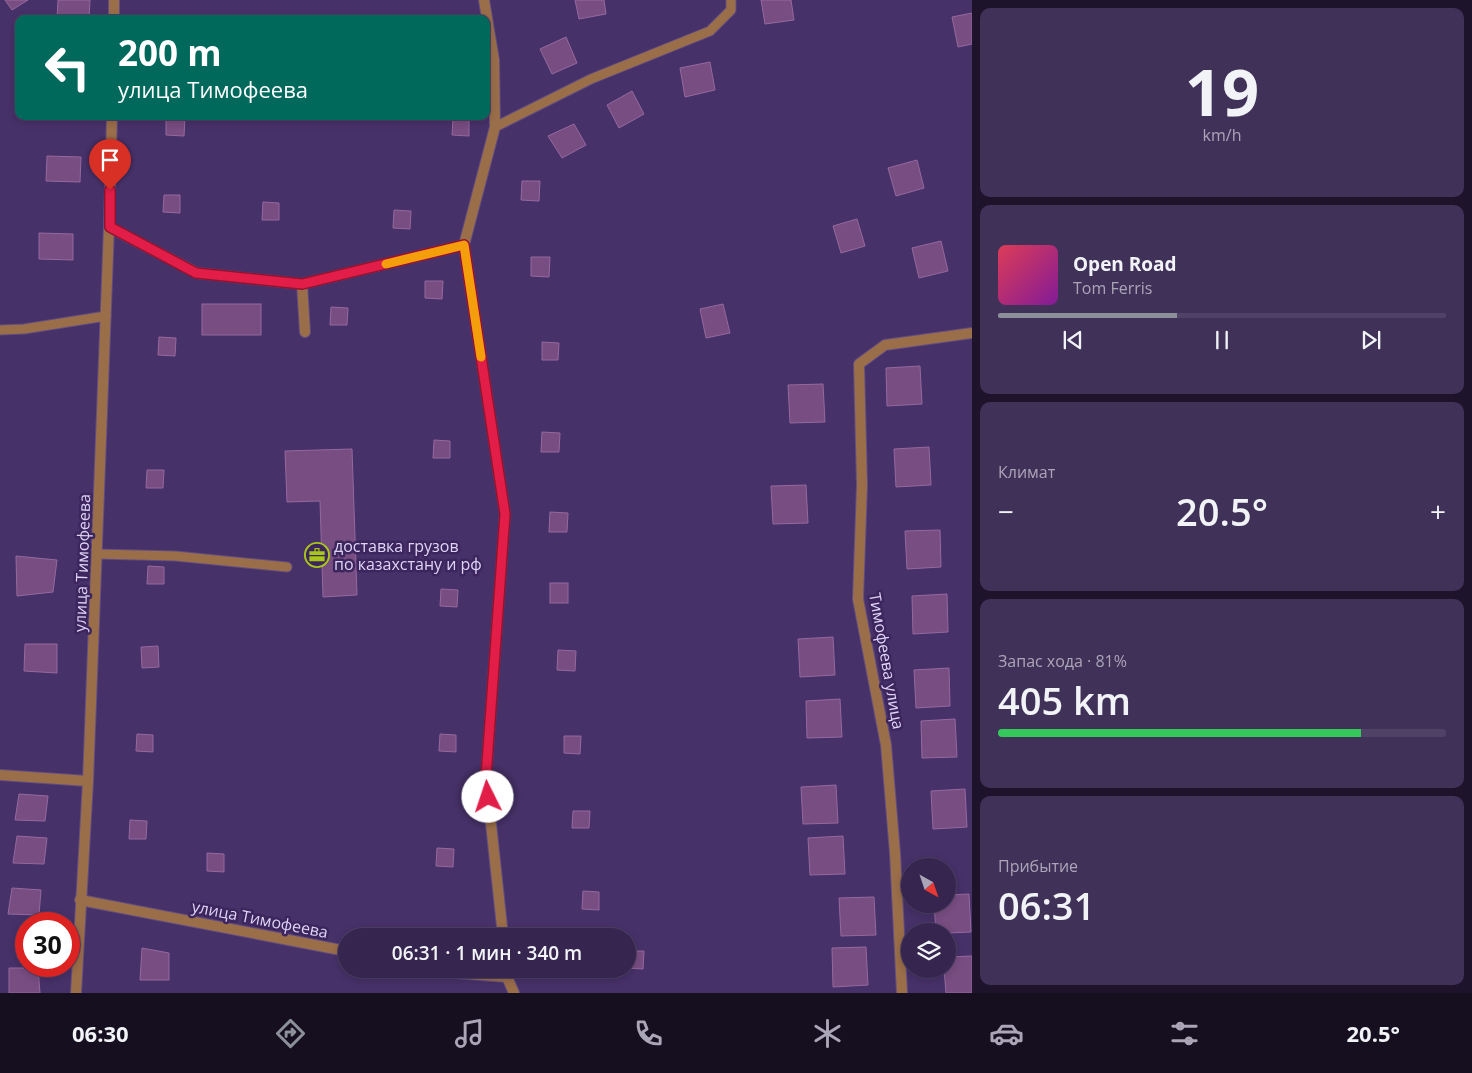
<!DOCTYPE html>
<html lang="ru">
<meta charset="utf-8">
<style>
:root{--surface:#35254f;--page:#403159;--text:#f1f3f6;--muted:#aaa5b7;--line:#4f4266;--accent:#8c9099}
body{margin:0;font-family:"Open Sans",sans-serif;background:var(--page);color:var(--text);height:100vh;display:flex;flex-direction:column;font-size:19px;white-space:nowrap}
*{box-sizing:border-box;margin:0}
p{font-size:16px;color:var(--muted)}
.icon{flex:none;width:28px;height:28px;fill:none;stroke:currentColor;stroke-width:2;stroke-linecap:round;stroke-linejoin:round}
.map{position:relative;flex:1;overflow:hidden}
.drawer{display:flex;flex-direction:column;gap:8px;padding:8px;background:#1d142b;width:500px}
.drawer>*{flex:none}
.guide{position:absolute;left:15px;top:15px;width:475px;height:105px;border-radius:10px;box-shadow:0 2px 8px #0003,0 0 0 1px var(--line);background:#00695c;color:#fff;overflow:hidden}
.needle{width:32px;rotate:140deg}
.buttons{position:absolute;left:901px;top:858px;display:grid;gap:10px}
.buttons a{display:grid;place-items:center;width:55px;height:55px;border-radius:50%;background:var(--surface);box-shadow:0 2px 8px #0003,0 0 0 1px var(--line);font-size:25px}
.speed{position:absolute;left:15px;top:912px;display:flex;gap:10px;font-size:25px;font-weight:700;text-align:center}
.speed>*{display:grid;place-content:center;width:65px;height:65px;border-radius:50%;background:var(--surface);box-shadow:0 2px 8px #0003,0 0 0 1px var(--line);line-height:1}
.speed .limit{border:8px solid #d22;background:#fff;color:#111}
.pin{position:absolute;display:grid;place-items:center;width:42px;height:42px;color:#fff;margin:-51px -21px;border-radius:50% 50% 50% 0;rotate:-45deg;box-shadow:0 0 5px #0007}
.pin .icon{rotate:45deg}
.me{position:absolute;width:55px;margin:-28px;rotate:356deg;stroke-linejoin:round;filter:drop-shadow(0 0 4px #0008)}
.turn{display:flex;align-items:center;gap:18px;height:105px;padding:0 20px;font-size:22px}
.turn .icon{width:65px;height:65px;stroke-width:2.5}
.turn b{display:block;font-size:35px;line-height:42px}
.big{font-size:38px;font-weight:600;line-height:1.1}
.drawer .card{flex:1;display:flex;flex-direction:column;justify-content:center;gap:8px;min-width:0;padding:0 18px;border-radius:10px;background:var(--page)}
.drawer .dial{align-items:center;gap:0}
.dial b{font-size:65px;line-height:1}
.song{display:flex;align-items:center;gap:15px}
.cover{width:60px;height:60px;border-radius:8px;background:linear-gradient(135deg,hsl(350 70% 55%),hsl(290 70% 35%))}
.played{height:5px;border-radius:2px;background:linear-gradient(90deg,var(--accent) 40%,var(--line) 40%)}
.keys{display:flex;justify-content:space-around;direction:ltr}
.heat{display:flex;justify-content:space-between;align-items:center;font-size:28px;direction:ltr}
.charge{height:8px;border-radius:4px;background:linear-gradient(90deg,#34c759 81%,var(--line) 0)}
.trip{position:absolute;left:338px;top:928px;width:298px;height:50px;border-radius:25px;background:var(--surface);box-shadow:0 2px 8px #0003,0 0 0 1px var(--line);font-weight:600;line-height:50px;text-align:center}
.dock{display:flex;height:80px;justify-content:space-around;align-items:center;background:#150f20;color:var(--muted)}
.dock .icon{width:35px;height:35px}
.dock .selected{color:var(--accent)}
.dock b{font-size:22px;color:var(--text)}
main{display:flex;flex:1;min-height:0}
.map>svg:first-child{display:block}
</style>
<main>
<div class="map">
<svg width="972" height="993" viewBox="0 0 972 993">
<rect width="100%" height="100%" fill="#473169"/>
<g fill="#784d82" stroke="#95699f">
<polygon points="5,0 28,0 12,10"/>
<polygon points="58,0 90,0 89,19 57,19"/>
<polygon points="575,0 604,0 606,14 579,19"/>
<polygon points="761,0 791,0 794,20 765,24"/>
<polygon points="972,13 972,44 958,47 952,17"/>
<polygon points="566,37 577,63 552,74 540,49"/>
<polygon points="710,62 715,90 685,97 680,68"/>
<polygon points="632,91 644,114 619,128 607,105"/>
<polygon points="45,116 79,116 79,120 45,119"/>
<polygon points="166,116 185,117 184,136 166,135"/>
<polygon points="453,118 469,119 469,136 452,135"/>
<polygon points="574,124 586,145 562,158 548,136"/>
<polygon points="47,156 81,157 80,182 46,181"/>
<polygon points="917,160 924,188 896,196 888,168"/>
<polygon points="522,181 540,181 539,201 521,200"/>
<polygon points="164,195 180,195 180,213 163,212"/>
<polygon points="263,202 279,203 279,220 262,220"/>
<polygon points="394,210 411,211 410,229 393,228"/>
<polygon points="857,219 865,246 841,253 833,226"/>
<polygon points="39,233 73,234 73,260 39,259"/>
<polygon points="941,241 948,271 919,278 912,248"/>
<polygon points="531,257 550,257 549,277 531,276"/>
<polygon points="425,281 443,281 442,299 425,298"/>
<rect x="202" y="304" width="59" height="31"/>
<polygon points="723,304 730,333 706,338 700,309"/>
<polygon points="331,307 348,308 347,325 330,325"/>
<polygon points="159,337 176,338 175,356 158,355"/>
<polygon points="542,342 559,343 558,360 542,360"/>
<polygon points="920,366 922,404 887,406 886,368"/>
<polygon points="823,384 825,422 790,423 788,385"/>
<polygon points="542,432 560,433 559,452 541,452"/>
<polygon points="434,440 450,441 450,458 433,458"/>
<polygon points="929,447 931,485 896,487 894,449"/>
<polygon points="352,449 357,595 323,597 320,501 287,502 285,451"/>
<polygon points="147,470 164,470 163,488 146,488"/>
<polygon points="806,485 808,523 773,524 771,486"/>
<polygon points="550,512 568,513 567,532 549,532"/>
<polygon points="940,530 941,567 907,569 905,531"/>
<polygon points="16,556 57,560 53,592 17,596"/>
<polygon points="148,566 164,567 164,584 147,584"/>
<rect x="550" y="583" width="18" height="20"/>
<polygon points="441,589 458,590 457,607 440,606"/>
<polygon points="947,594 948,632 913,634 912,596"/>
<polygon points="833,637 835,675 800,677 798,639"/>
<polygon points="25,644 57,644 57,673 24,671"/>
<polygon points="158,646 159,667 142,668 141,647"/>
<polygon points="558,650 576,651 575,671 557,670"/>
<polygon points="949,668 950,706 916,708 914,670"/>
<polygon points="840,699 842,737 807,738 806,701"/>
<polygon points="955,719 957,757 922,758 921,721"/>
<polygon points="137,734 153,735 153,752 136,751"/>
<polygon points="440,734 456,735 456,752 439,751"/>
<polygon points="564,736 581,736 580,754 564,753"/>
<polygon points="836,785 838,823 803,824 801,787"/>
<polygon points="965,789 967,827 933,829 931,791"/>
<polygon points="19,794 48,796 45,821 15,820"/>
<polygon points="573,811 590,811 589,828 572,828"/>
<polygon points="130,820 147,821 146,839 129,839"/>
<polygon points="17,836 47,838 44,864 13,863"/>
<polygon points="843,836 845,874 810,875 808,838"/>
<polygon points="437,848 454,849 453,867 436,866"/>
<polygon points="207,853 224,854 224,872 207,871"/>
<polygon points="12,888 41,890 39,915 8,914"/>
<polygon points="583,891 599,892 599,910 582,909"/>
<polygon points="969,894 971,932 948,933 948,931 936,931 934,904 948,904 948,895"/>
<polygon points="874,897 876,935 841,936 839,898"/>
<polygon points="866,947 868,985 833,987 832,948"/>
<polygon points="142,948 169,953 169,980 140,980"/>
<polygon points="627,951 644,951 643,969 626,968"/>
<polygon points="972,956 972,993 946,993 944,969 948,969 948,957"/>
<polygon points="9,968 38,968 40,993 9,993"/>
</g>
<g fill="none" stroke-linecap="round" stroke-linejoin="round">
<defs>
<g id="lane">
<polyline points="495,127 591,79 710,31 731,10 731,0"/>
<polyline points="0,330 24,329 106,316"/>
<polyline points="97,554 175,556 287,567"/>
</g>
<g id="street">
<polyline points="114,19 114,0"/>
<polyline points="109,227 197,273 302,284 464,245 495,127 494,60 484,0"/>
<polyline points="464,245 505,514 486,777 503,936"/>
<polyline points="302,284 305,332"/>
<polyline points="0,775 88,781"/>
<polyline points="80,900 346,951"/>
<polyline points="435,969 455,973 507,977 506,969"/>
<polyline points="507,977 514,993"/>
<polyline points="76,993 88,781 109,227 112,116"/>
<polyline points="902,993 895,853 886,745 858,599 862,485 859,364 885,345 972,333"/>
</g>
</defs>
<use href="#lane" stroke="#624e82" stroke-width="11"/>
<use href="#street" stroke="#624e82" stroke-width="12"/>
<use href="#lane" stroke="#9b6e4a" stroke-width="9"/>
<use href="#street" stroke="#9b6e4a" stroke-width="10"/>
</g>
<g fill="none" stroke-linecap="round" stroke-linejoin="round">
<defs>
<polyline id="route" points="110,190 110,227 196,273 302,284 464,245 505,514 486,777 488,797"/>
</defs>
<use href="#route" stroke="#92132f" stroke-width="12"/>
<use href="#route" stroke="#e11d48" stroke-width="9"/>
<polyline stroke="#f59e0b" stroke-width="9" points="386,264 464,245 481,357"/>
</g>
<defs>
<symbol id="office-ring" viewBox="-11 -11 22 22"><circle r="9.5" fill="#3d265e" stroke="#a9c719" stroke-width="1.5"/><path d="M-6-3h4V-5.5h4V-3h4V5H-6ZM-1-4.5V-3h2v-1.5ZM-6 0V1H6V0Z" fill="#a9c719"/></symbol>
</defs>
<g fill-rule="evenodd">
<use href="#office-ring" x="303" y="541" width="28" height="28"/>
</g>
<g text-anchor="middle" stroke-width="5" stroke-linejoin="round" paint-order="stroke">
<g font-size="16" fill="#dfd4f6" stroke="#3d265e" text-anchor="start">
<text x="334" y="552">доставка грузов<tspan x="334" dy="18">по казахстану и рф</tspan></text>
</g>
<g font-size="16" fill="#dfd4f6" stroke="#3d265e">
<text transform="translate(82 563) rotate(-88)" y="6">улица Тимофеева</text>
<text transform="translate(887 661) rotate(80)" y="6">Тимофеева улица</text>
<text transform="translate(260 919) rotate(11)" y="6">улица Тимофеева</text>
</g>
</g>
</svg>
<div class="buttons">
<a><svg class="needle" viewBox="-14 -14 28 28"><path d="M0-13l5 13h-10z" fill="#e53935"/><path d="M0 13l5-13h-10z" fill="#aaa5b7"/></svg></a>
<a><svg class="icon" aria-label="layers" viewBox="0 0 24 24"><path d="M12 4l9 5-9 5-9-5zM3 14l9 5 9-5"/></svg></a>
</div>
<div class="speed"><div class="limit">30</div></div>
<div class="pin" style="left:110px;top:190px;background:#d93025"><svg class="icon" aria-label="arrive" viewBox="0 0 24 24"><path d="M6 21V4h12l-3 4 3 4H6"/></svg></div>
<svg class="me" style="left:488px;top:797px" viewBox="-20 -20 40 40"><circle r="19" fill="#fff"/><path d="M0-13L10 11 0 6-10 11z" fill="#e11d48"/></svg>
<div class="trip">06:31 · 1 мин · 340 m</div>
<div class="guide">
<div class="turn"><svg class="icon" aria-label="left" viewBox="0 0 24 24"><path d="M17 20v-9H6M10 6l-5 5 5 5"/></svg><div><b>200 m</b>улица Тимофеева</div></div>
</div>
</div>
<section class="drawer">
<div class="card dial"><b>19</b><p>km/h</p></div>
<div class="card">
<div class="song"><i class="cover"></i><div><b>Open Road</b><p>Tom Ferris</p></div></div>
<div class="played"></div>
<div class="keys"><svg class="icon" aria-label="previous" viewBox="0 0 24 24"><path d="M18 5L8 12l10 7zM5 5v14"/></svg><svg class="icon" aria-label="pause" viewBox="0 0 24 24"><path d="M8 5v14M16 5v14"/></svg><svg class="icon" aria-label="next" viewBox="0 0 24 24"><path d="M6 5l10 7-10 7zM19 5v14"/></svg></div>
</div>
<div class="card"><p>Климат</p>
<div class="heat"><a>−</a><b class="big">20.5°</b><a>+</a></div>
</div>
<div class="card"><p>Запас хода · 81%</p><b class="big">405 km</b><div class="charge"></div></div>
<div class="card"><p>Прибытие</p><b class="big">06:31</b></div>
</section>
</main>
<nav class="dock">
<b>06:30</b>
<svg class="icon selected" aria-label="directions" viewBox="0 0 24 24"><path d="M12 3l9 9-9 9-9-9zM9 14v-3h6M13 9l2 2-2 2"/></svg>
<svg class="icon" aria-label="music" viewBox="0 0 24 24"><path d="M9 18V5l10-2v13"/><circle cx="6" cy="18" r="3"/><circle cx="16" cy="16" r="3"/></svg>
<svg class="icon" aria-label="phone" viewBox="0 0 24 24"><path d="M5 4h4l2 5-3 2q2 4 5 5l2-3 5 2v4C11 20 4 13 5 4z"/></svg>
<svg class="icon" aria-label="climate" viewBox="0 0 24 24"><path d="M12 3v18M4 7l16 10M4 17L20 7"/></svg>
<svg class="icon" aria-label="car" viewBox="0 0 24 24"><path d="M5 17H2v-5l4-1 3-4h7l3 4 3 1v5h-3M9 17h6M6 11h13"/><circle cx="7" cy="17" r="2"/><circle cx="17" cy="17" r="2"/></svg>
<svg class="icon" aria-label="filters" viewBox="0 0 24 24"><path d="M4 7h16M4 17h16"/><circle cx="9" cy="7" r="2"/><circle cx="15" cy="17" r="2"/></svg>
<b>20.5°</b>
</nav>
